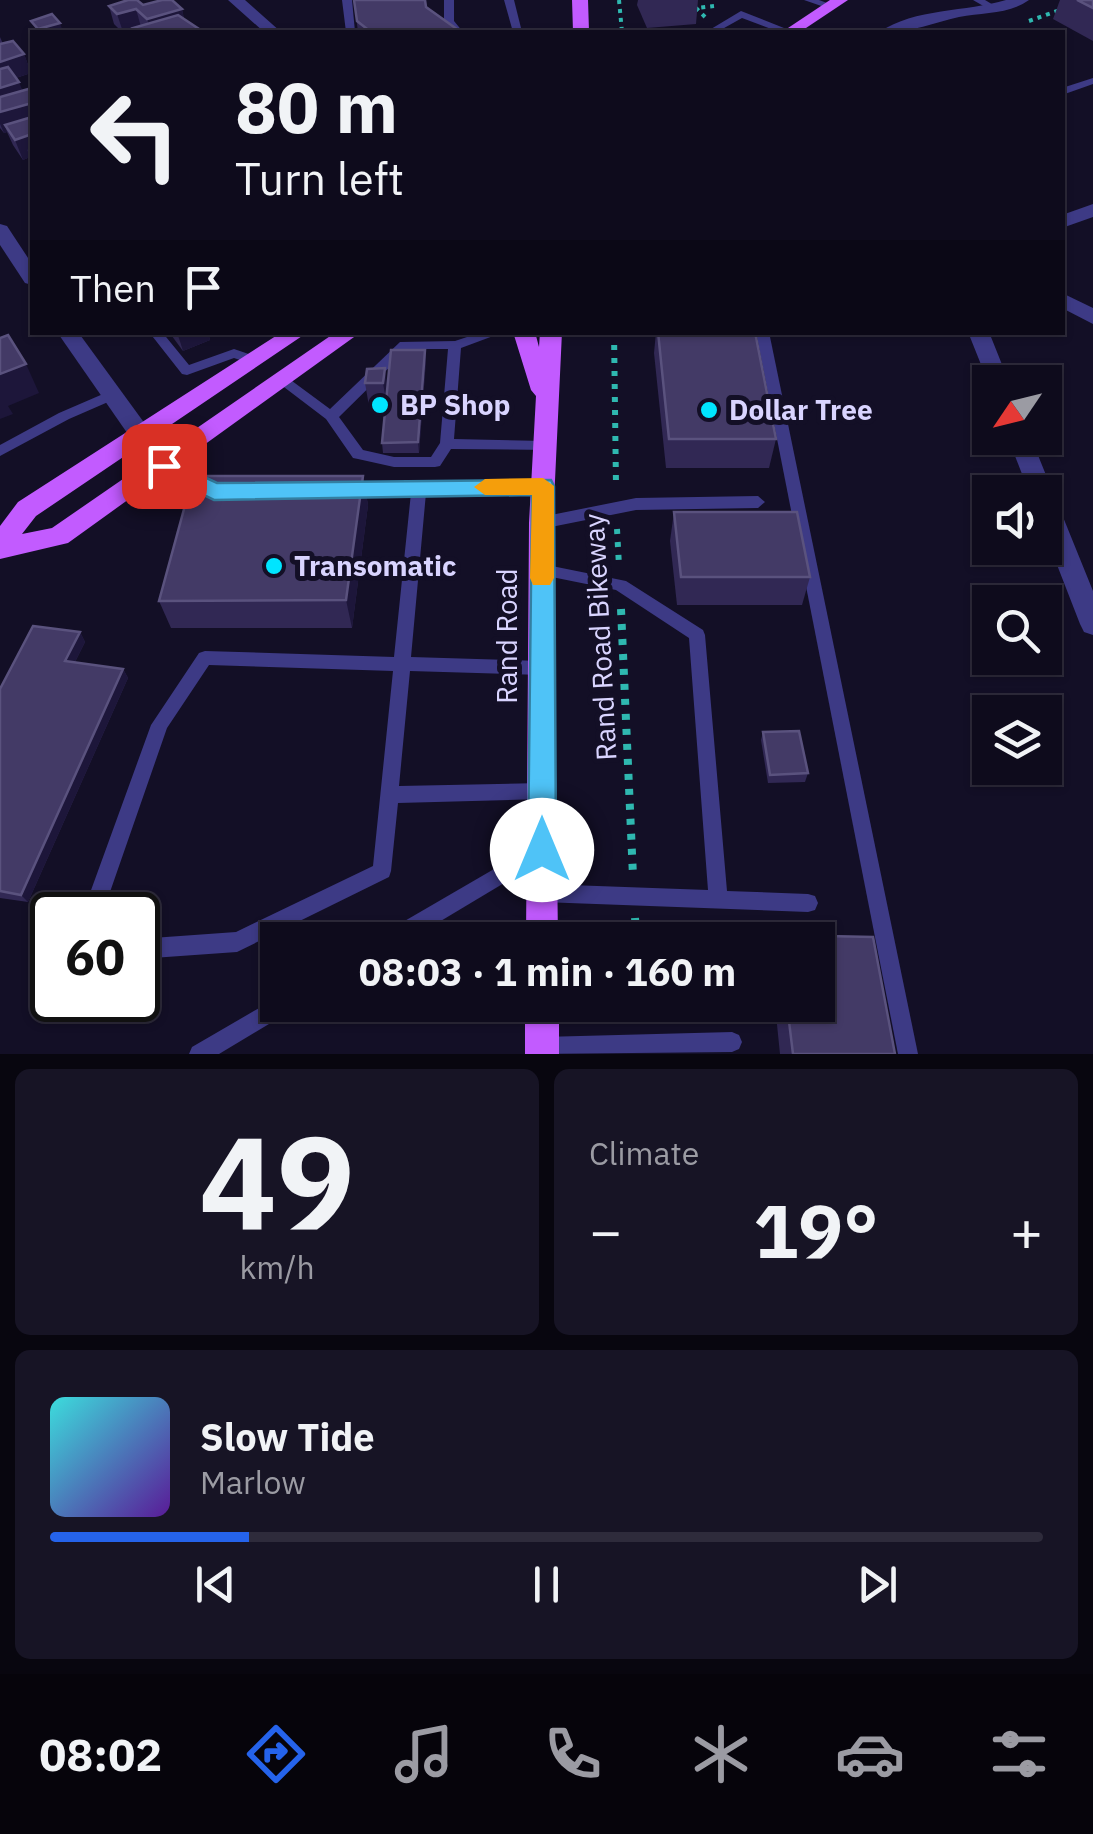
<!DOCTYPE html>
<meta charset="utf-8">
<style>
:root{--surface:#0e0b1c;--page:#171425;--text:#f1f3f6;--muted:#9b9ba3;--line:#2e2b3b;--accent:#2563eb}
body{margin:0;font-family:"IBM Plex Sans",sans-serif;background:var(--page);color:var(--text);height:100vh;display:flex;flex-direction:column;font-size:38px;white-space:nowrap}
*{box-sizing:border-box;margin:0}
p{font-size:32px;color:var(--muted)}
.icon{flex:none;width:55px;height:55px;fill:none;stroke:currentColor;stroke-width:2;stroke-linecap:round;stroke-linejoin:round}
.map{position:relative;height:1054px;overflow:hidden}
.side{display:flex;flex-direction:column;gap:15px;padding:15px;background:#08060f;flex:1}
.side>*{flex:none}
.top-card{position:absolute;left:30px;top:30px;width:1035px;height:305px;border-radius:0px;box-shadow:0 2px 8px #0004,0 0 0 2px var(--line);background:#0e0b1c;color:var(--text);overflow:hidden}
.needle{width:65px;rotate:235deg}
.tools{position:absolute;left:972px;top:365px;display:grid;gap:20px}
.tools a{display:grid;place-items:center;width:90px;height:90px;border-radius:0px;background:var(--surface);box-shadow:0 2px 8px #0004,0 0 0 2px var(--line);font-size:50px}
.speed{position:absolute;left:30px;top:892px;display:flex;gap:20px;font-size:50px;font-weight:700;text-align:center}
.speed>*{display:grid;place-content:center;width:130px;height:130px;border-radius:50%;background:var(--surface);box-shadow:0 2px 8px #0004,0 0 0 2px var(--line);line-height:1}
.speed .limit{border:5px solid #111;border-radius:15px;background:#fff;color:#111}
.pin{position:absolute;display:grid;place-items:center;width:85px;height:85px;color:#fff;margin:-42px;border-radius:20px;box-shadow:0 5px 15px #0006}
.me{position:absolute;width:110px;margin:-55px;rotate:0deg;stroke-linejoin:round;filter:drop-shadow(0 0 8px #0008)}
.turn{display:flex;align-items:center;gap:35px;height:210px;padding:0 40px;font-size:45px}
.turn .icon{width:130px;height:130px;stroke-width:2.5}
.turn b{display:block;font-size:70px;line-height:85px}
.then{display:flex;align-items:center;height:95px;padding:0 40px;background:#0003;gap:20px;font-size:38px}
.big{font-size:75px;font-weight:700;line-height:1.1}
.side .widget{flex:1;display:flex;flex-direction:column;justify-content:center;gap:15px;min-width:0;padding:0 35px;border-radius:15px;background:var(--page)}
.side .dial{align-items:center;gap:0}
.dial b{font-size:130px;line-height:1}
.song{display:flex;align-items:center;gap:30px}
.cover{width:120px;height:120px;border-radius:15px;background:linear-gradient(135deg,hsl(180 70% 55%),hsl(270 70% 35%))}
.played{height:10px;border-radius:5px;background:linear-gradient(90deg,var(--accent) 20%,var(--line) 20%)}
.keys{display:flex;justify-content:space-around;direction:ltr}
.heat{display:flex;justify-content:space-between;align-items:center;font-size:55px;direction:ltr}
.side .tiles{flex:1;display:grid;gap:15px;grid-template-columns:1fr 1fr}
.widget:last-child{grid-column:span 2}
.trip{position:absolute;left:260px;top:922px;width:575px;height:100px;border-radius:0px;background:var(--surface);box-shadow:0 2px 8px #0004,0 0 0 2px var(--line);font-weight:700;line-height:100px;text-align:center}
.menu{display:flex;height:160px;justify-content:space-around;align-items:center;background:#06040b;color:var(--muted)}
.menu .icon{width:70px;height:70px}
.menu .on{color:var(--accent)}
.menu b{font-size:45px;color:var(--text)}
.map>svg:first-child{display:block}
</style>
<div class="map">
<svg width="1093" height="1054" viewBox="0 0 1093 1054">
<rect width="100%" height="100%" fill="#130f26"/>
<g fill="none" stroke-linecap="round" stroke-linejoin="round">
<g stroke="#2fb8b0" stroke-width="4" stroke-dasharray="4 5" stroke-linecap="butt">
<polyline points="619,0 622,32"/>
<polyline points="705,17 696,8 714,6"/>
<polyline points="1029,21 1060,10"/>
</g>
<g stroke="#2fb8b0" stroke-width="6" stroke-dasharray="5 8" stroke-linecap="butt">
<polyline points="614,332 616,486"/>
<polyline points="617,529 619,566"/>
</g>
<g stroke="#2fb8b0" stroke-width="8" stroke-dasharray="6 9" stroke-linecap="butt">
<polyline points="621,609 633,876"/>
<polyline points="635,918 637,940"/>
</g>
<g fill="#3d3a85" fill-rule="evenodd">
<polygon points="342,0 352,0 355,32 346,32"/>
<polygon points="444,0 454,0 454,21 463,32 454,32 444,21"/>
<polygon points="504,0 514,0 522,32 513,32"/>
<polygon points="804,0 819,0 835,6 830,9"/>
<polygon points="973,0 985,0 1000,9 992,11"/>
<polygon points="741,11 789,30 791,32 779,32 742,18 717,32 706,32"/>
<polygon points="1093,78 1093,84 1062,95 1062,88"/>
<polygon points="149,332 162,332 189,365 234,349 260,358 262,361 255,365 234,358 187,375 182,374"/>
<path d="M 482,332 L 504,332 L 461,348 L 454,439 L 545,441 L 550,442 L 552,446 L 550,450 L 451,449 L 440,466 L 435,467 L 394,467 L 358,459 L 353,458 L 326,419 L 276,381 L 278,378 L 288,378 L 330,409 L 400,342 L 455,341 ZM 408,349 L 448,349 L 440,443 L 431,457 L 394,457 L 363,450 L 339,417 Z"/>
<polygon points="756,332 769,332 918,1054 898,1054"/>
<polygon points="110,391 115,393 117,396 115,399 69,419 0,456 0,445 59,413"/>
<polygon points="164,461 214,485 216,489 214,493 204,493 159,470 157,466 159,462"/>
<polygon points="543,481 550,486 543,491 426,493 411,657 542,661 548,663 550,668 548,673 542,675 410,671 399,786 542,783 548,785 551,791 548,797 542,799 398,803 391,871 389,877 237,952 138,959 138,939 236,932 373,866 393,671 209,665 167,728 102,915 82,915 151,725 199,653 205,651 394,657 411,493 347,494 342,493 340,489 342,485"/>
<polygon points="758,496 765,502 758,508 636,510 541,529 536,527 534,523 536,519 541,517 636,498"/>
<polygon points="542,564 626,581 703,630 705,635 727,891 808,894 815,896 818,903 815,910 808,912 542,902 535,900 532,893 535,886 542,884 708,890 689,638 616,590 537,574 534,570 537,566"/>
<polygon points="542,841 549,844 551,850 549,856 409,940 381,940 384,933"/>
<polygon points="278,997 278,1005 292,1005 289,1012 219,1054 189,1054 192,1047"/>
<polygon points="732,1032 739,1035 742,1042 739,1049 732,1052 534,1054 532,1047 535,1040 542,1037"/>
</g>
<g fill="#3d3a85" fill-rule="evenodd">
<polygon points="228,0 245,0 281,32 264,32"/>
<path d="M 1006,0 L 1029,0 C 1008,15 983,12 959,17 C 932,23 908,34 880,32 C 914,8 967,12 1006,0 Z"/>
<polygon points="1093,204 1093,217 1062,228 1062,215"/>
<polygon points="0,224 7,226 32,264 32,285 25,283 0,245"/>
<polygon points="1062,293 1093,308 1093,324 1062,308"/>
<polygon points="57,332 78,332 148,428 152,434 148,440 132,440"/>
<polygon points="968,332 989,332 1009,382 990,382 990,387"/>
<polygon points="1008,438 1031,438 1093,591 1093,635 1084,632 1080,624 1045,534 1045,492 1029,492"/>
</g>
<g fill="#c25bff" fill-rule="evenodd">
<polygon points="572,0 588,0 589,32 573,32"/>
<polygon points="830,0 848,0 800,32 782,32"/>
<polygon points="282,332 308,332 36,516 22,534 52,528 336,332 361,332 68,543 0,559 0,526 18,502"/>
<polygon points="513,332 535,332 539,347 540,332 562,332 553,523 558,940 526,940 529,523 536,396 531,390"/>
<rect x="525" y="1005" width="34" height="49"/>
</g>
</g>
<g fill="#312854">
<polygon points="354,0 426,7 461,32 358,32"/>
<polygon points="638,0 698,0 696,24 647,28 637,5"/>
<polygon points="1060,0 1093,0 1093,41 1053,19"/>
<polygon points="143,5 182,9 184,19 200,32 135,32 134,30 122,32 114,24 109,6"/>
<polygon points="0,37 3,44 24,54 31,73 16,78 22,90 32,88 32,164 30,157 23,160 13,145 7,132 4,133 0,128"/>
<polygon points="169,332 208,332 210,340 183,351"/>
<polygon points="656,332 755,332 776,439 769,468 666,468 654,353"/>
<polygon points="425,350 426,360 419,453 383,453 382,443 385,412 370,412 365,383 367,369 387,387"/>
<polygon points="363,476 368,505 352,628 171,628 159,601"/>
<polygon points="674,512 810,577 802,605 677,605 670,541"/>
<polygon points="80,632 85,642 75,662 123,669 128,678 28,902 0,898 0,689"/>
<polygon points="763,732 808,773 805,782 768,783 761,740"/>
<polygon points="778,935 873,937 895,1054 780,1054 775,1005 818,1005 818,940 776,940"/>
</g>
<g fill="#1d163a">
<polygon points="136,9 141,27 123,32 117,14"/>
<polygon points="182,9 186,28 151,32 147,19"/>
<polygon points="60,23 63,32 39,32 38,29"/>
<polygon points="24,54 31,73 0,83 0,62"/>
<polygon points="19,82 27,102 0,109 0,88"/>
<polygon points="32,103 32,125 5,125 7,132 4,133 0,124 0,112"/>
<polygon points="32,134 32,156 27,149 30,157 23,160 15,140"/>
<polygon points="177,332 208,332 210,340 183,351"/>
<polygon points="425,350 426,360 419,453 418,442"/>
<polygon points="26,364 39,393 8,406 13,414 0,419 0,374"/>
<polygon points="385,368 389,398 388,412 383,383"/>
<polygon points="363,476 368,505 352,628 346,600"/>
<polygon points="80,632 85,642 71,670 65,661"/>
<polygon points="123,669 128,678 28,902 21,895"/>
</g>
<g fill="#433a66" stroke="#5a527e" stroke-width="2.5">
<polygon points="128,0 137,0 143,5 162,0 172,0 182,9 147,19 136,9 117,14 109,6"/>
<polygon points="354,0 425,0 426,7 461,32 371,32 357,21"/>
<polygon points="1077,0 1093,0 1093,8"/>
<polygon points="52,14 60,23 38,29 31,21"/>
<polygon points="178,15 199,29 186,32 138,32 133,28"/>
<polygon points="13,41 24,54 0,62 0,44"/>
<polygon points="8,67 19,82 0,88 0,69"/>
<polygon points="32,88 32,103 0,112 0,97"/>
<polygon points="32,117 32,134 15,140 5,125"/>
<polygon points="658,332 755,332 776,439 669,439"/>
<polygon points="8,335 26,364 0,374 0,338"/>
<polygon points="391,350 425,350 418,442 382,443"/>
<polygon points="385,368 383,383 365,383 367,369"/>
<polygon points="193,476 363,476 346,600 159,601"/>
<polygon points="674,512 797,512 810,577 681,577"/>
<polygon points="33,626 80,632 65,661 123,669 21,895 0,891 0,689"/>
<polygon points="799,731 808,773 770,775 763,732"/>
<polygon points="778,935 873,937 895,1054 793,1054 787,1005 818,1005 818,940 778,940"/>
</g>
<polygon fill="#4fc3f7" stroke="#337fa1" stroke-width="2.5" points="164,458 217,483 551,480 554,486 556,850 552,860 542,864 532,860 528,850 532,495 214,500 156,472 153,466"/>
<polygon fill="#f59e0b" points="543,478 554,486 554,578 550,585 533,585 530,578 532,495 485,495 474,487 485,479"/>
<g fill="#00e5ff" stroke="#130f26" stroke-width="4">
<circle cx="380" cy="405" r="10"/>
<circle cx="709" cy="410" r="10"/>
<circle cx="274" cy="566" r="10"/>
</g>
<g text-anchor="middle" stroke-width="10" stroke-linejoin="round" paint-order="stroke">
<g font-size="28" font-weight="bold" fill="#d9d4ff" stroke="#130f26" text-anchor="start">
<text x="400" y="415">BP Shop</text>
<text x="729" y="420">Dollar Tree</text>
<text x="294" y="576">Transomatic</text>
</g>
<g font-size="28" fill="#d9d4ff" stroke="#130f26">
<text transform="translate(507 636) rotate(-90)" y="10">Rand Road</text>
<text transform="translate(600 637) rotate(-93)" y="10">Rand Road Bikeway</text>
</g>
</g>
</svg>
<div class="tools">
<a><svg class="needle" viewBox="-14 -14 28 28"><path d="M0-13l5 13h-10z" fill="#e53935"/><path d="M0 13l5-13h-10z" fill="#9b9ba3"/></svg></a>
<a><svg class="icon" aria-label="sound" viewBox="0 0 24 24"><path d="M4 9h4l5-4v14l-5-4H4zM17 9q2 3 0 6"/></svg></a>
<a><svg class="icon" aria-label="search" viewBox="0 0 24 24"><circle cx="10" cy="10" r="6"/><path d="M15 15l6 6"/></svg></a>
<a><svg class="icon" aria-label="layers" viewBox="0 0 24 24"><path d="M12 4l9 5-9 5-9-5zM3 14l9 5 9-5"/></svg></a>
</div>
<div class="speed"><div class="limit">60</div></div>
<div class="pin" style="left:164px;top:466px;background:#d93025"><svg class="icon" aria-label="arrive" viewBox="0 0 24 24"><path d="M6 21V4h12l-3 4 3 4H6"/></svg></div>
<svg class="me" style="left:542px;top:850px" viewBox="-20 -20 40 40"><circle r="19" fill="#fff"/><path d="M0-13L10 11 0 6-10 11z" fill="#4fc3f7"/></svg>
<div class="trip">08:03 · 1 min · 160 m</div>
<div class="top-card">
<div class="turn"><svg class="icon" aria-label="left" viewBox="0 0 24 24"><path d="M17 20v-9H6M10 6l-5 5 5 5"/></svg><div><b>80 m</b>Turn left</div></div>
<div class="then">Then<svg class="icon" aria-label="arrive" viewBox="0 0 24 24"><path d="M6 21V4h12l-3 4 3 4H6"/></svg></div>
</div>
</div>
<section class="side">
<div class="tiles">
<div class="widget dial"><b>49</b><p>km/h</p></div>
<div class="widget"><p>Climate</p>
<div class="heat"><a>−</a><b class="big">19°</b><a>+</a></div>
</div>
<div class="widget">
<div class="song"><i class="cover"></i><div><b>Slow Tide</b><p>Marlow</p></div></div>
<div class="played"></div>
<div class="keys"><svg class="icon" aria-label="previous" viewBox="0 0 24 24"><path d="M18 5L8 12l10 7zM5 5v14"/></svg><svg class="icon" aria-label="pause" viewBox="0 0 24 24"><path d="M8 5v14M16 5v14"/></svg><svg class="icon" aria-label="next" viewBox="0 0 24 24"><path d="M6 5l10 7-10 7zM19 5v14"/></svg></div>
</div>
</div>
</section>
<nav class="menu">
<b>08:02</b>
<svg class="icon on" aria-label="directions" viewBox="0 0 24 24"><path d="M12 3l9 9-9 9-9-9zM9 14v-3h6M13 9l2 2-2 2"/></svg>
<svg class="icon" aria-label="music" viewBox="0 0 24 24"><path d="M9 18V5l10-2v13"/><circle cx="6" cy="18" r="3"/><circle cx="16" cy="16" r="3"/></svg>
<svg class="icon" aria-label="phone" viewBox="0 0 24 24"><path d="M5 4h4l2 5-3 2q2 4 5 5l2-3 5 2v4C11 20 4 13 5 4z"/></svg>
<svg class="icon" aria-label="climate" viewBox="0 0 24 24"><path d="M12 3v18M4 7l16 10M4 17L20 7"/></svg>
<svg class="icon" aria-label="car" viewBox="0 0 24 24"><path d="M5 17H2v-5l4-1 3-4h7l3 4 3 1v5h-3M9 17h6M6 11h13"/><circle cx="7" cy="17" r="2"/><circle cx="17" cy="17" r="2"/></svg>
<svg class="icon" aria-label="filters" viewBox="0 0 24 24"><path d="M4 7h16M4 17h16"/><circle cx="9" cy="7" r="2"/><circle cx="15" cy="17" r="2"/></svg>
</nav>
